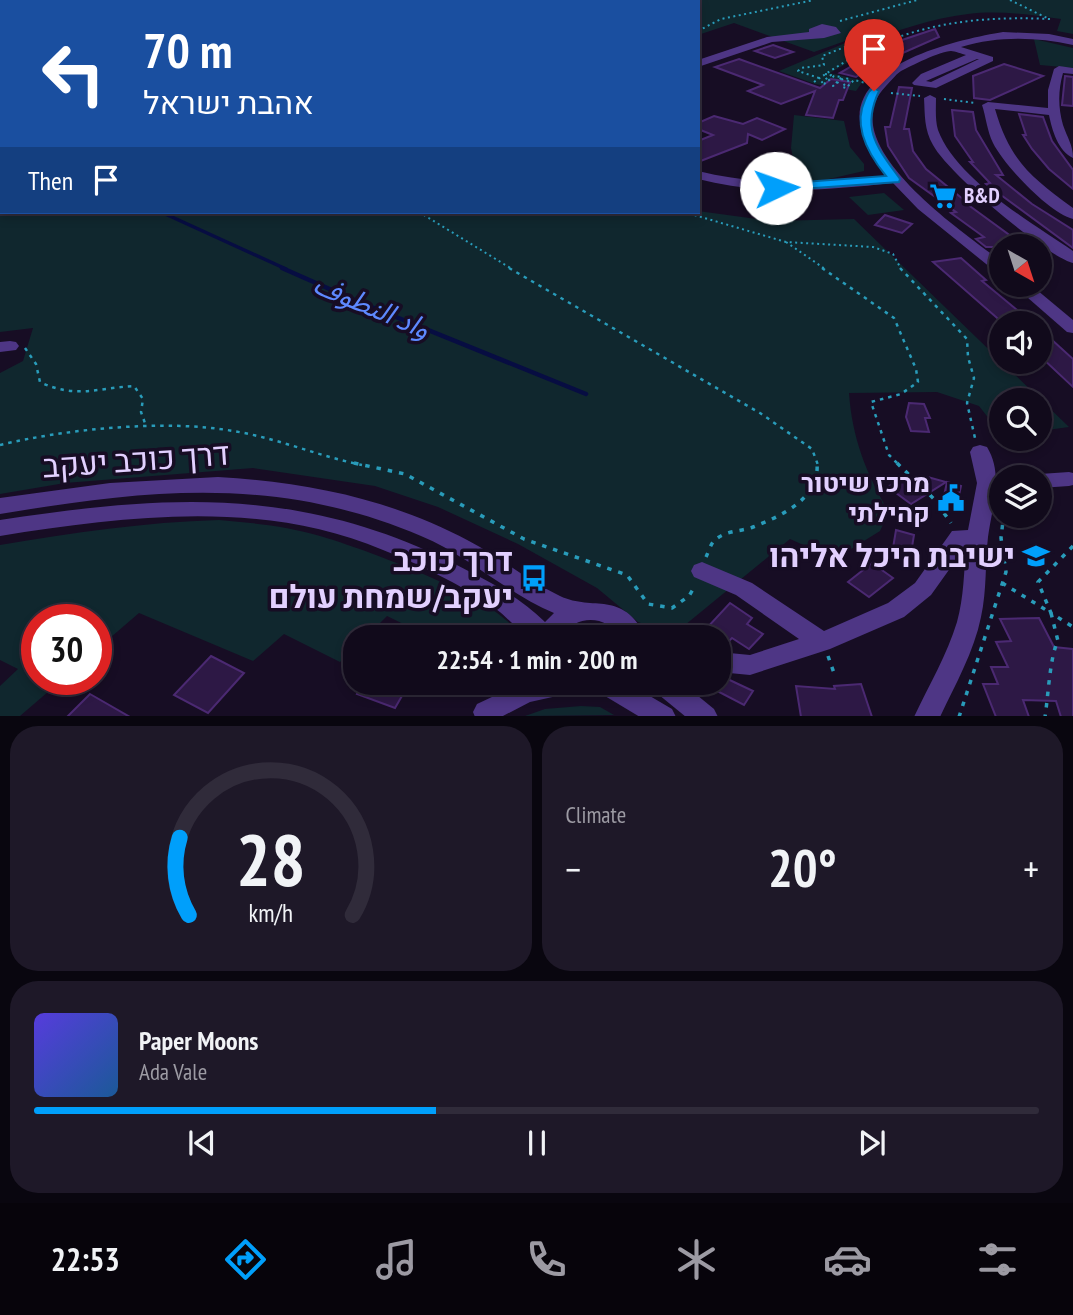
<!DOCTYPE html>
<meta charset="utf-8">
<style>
:root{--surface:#110a1b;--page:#1e1828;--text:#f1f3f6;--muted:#9c9aa3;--line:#302b3a;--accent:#009ffb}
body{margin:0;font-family:"PT Sans Narrow","Noto Sans Arabic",Heebo,sans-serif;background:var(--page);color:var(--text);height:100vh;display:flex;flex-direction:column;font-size:26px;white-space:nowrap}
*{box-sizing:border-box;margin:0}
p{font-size:23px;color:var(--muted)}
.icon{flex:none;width:38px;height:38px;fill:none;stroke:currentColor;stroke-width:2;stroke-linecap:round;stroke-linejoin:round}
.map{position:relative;height:716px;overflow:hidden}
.panel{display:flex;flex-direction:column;gap:10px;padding:10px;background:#09060f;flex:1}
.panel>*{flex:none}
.top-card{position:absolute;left:0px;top:0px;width:700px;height:214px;box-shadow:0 4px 10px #0003,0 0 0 2px var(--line);background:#1a4fa0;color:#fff;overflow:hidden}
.needle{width:46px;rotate:141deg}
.buttons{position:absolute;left:989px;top:234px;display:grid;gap:14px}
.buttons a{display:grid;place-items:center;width:63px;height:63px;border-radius:50%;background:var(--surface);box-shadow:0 4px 10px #0003,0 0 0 2px var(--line);font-size:35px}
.speed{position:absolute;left:21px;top:604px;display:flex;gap:14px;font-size:35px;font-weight:700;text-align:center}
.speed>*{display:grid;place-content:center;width:91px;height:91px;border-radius:50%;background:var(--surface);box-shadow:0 4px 10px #0003,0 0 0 2px var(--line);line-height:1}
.speed .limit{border:10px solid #d22;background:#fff;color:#111}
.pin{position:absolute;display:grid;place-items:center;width:60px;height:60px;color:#fff;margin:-72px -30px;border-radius:50% 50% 50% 0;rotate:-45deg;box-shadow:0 0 7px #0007}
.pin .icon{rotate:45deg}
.me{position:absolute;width:77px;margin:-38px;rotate:87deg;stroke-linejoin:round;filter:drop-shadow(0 0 5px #0008)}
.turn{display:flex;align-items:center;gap:24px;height:147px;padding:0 28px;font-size:32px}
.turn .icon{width:91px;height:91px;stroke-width:2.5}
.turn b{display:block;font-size:49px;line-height:60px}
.then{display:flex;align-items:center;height:66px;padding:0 28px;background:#0003;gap:14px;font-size:26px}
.big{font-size:52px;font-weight:700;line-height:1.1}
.panel .tile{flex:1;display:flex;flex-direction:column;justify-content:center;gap:10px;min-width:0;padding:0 24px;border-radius:28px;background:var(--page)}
.panel .dial{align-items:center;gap:0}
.dial svg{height:182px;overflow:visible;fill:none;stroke:var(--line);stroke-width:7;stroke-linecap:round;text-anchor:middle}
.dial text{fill:var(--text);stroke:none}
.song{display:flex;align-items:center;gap:21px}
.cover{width:84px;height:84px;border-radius:10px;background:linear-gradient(135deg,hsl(250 70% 55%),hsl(210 70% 35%))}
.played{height:7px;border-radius:4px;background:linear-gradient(90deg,var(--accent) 40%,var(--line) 40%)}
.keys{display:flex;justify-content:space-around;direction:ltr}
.heat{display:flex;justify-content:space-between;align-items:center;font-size:38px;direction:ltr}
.panel .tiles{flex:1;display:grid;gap:10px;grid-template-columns:1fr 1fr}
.tile:last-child{grid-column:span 2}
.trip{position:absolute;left:343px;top:625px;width:388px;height:70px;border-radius:28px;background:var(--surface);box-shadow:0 4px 10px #0003,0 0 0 2px var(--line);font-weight:700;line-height:70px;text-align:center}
.dock{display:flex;height:112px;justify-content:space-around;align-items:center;background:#07040b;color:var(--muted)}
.dock .icon{width:49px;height:49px}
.dock .active{color:var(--accent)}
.dock b{font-size:32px;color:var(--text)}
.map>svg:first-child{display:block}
</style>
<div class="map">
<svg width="1073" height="717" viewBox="0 0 1073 717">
<rect width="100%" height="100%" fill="#170d24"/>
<g fill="#10272e">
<path d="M 0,0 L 1073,0 L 1073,34 L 1057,31 L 1061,19 C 1031,15 999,10 968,14 C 932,18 897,31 863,43 L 851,39 L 814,52 L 734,23 L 698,35 L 698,2 L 2,2 L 2,49 Z"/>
<polygon points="1034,39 1073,48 1073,68 1040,65"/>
<polygon points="850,41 870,50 830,73 863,81 856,91 815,84 779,71"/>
<path d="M 0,89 L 2,212 L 698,211 L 772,221 L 854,219 L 1069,427 L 1040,431 L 1040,401 L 1001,401 L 1001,434 L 979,406 L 937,392 L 849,393 C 852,437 866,474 889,512 L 880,531 L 835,559 L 790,539 L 674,634 L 638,622 L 597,588 L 518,544 L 438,507 L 375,486 L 253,468 L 65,483 L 0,494 L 0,373 L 23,361 L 33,328 L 0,332 Z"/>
<polygon points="794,115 844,121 850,147 864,164 864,171 829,179 779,184 771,158 793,158 791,148"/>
<polygon points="884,193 904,210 868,215 849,197"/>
<path d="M 219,520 C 253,523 287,526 320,536 C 358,547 508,600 519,637 L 430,637 L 387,616 L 366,637 L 355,637 L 355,647 L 340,662 L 284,634 L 253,661 L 139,613 L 96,650 L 96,620 L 37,620 L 37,679 L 63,679 L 20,716 L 0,716 L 0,686 L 18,669 L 0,660 L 0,545 C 73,533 144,522 219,520 Z"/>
<polygon points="581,706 600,707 614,715 525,716 545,709"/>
</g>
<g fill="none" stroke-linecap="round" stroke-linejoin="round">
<polyline stroke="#070d42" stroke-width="3.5" points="161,212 286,269"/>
<polyline stroke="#070d42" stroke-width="4.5" points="282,268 359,302 586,394"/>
</g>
<g fill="#2d1845" stroke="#4b2972" stroke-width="2">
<polygon points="935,29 939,37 871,67 856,77 840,73 890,44"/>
<polygon points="773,45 793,52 775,58 755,51"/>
<polygon points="739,59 820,88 831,79 850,82 843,100 839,100 833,118 806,115 815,91 781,104 748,91 763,85 715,67"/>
<polygon points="1004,64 1043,76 990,100 974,98 973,76"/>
<polygon points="1065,76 1073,77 1073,106 1062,105"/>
<polygon points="899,87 912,88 904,129 909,129 913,151 926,169 969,204 967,204 1026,247 986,247 976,239 984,237 951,213 956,212 909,178 888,146 885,127 890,127"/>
<polygon points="952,110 973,112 976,130 1003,175 996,175 1032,204 1073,230 1073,248 986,184 990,183 970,162 973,162 955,136"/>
<polygon points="1019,114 1043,117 1052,141 1073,170 1073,189 1049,169 1032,149 1023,135 1026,135"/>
<polygon points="714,116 743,124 757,118 785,129 762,140 748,134 747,143 698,162 698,141 713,135 698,129 698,123"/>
<polygon points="885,215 912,224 902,233 875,225"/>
<polygon points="961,258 986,280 982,281 1034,324 1004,324 933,262"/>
<polygon points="1040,329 1073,359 1073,387 1040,356"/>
<polygon points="909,403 924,404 930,418 925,418 929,432 911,431 906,417"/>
<polygon points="924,476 946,482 911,504 888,487 900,479 920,494"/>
<polygon points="947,482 961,486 956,509 942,505"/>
<polygon points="896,530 914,535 911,553 893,548"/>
<polygon points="872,563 893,578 869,597 848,582"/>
<polygon points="730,603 752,618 747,624 763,634 749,649 732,638 725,645 719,641 719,637 713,637 704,631"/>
<polygon points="1039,618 1054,647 1073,649 1073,717 1061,717 1056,701 1023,700 1029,717 996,717 983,684 998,684 991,667 1008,667 996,642 1011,641 1000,619"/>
<polygon points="211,656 244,673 208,713 174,695"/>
<polygon points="719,675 753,691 744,705 700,682 719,682"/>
<polygon points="364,682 410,682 395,708 357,694"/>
<polygon points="861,684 872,717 801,717 796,686 835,689 834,686"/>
<polygon points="90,694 130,717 67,717"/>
</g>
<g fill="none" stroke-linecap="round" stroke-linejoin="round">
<g stroke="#299cba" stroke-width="2" stroke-dasharray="2 3.5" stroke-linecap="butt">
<polyline points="232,0 242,2"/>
<polyline points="618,0 622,0"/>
<polyline points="1010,0 1047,18"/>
<polyline points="274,2 296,0"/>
<polyline points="456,2 458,0"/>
<polyline points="582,2 600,0"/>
<polyline points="840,21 917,0"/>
<polyline points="698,31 721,19 814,0"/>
<polyline points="825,74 831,75 821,83 824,84 834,76 842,77 833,86 844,78 850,79 842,87 846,88 854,80 866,83"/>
<polyline points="819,78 798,71 801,68 824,65 822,56 850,45"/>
<path d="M 814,82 C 890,28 958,15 1050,19"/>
<polyline points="891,93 920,96"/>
<polyline points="944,99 975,103"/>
<polyline points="783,161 788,174"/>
<polyline points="419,212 512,269"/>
<polyline points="684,212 786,242 873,247 893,254 901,269"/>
<polyline points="786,242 825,269"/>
</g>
<g stroke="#299cba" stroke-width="2.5" stroke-dasharray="3.5 5" stroke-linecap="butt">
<polyline points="509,268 760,413 812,449 818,465"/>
<polyline points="822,268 894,318 916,369 918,382 901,394 871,402 889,455 899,465"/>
<polyline points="900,268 967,339 968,357 974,378 967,403 975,438"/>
<path d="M 25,348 L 36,364 L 40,382 C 75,399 97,388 134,386 L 143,399 L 141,412 L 146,426"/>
<path d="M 0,445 C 65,429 167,419 233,431 C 277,438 318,456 362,465"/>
</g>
<g stroke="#299cba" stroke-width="3.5" stroke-dasharray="4.5 7" stroke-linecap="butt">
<polyline points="354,463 405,474 524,539 627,575 648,604 672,608 689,596 695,586"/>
<polyline points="897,463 934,499 951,523"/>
<polyline points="1073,546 1038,582 1051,613 1073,627"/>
<path d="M 706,557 C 708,553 710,546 713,542 C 724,530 740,532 753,527 C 781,516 820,499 817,463"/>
<path d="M 1002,583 L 1051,613 L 1058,641 C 1050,655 1048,698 1045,717"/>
<polyline points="828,656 834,673"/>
<polyline points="959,717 1006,572 1001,538 1003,521 1009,516"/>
</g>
<g fill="#4e3685" fill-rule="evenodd">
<polygon points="822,24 836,27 841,33 824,38 772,42 698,67 698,60 767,37 809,32 809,29"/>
<path d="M 1003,32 L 1049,34 L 1073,39 L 1073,45 C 1035,37 999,36 961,47 L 993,57 L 993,61 L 936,88 L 914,85 L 912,83 L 921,74 L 966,55 C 962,54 955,51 951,51 C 940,51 911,66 901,71 C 895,75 891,81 886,86 C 830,143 962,231 1001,261 L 1001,274 L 996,272 L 918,209 L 893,183 C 827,190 763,196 698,179 L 698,171 C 761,187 823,182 887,176 C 875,160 862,143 860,123 C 852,63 960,39 1003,32 ZM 977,59 L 979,59 L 931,82 L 926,81 Z"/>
<path d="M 1059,66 L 1073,68 L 1073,74 L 1063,73 C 1058,90 1058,108 1063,125 C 1067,137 1073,145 1073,158 C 1058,151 1052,130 1049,115 L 995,109 C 1010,161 1031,177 1073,208 L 1073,219 C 1049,213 1004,165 993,143 C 987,131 986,117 982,105 L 988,102 L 1048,108 L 1048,90 L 1054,69 Z"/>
<path d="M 930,95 L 936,98 C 936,108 935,120 938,130 C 956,179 1032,223 1073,251 L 1073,263 C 1045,256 947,172 933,145 C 924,129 925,116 924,98 Z"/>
<polygon points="1013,285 1031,285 1073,320 1073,333 1067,332"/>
<polygon points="10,341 16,342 19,346 16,350 0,352 0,342"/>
<path d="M 980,445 L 987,447 C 1004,475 992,507 988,537 C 985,563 987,590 981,617 C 974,652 955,685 940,717 L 914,717 C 929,685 947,655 957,622 C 964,597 964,571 966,546 L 931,595 L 904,617 L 830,649 L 750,675 L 719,672 L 719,652 L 750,655 L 799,639 L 736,595 L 694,577 L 691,571 L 694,565 L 702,562 L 752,583 L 824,631 L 888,603 L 915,583 L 952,531 L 968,530 L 977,483 L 970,452 L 973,447 Z"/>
<polygon points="1069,472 1073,473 1073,485 1069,486 1040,488 1040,478 1032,478 1040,474"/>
<path d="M 218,477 C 306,482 391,499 469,541 C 500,557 528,581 560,596 C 594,612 622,589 646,637 L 621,637 C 606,615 576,614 561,637 C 553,637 536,640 529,637 C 520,632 503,613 492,606 C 459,584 421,565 383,550 C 262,499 127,516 0,536 L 0,520 C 164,495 298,486 451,562 C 484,579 518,595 545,622 L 554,613 C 509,595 469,556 421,536 C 278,475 149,489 0,514 L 0,498 L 110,483 Z"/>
<polygon points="524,682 587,682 584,690 530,702 501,717 475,717 473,712 477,704"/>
<polygon points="588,682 626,682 672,709 676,717 640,717 605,696 591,692"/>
<polygon points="650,682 681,682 714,709 718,717 686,717 653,690"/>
</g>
</g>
<path fill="#009ffb" stroke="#0067a3" stroke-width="2" d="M 874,88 L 879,91 C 861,130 877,147 900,179 L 899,182 L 772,191 L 770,188 L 776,184 L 886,176 C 869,155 852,127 865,100 C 868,94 868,91 874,88 Z"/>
<defs>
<symbol id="supermarket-bare" viewBox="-9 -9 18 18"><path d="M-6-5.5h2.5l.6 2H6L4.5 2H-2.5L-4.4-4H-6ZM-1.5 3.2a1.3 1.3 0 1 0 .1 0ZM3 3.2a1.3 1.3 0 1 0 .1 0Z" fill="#009ffb" stroke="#170d24" stroke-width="2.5" paint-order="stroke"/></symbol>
<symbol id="civic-bare" viewBox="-9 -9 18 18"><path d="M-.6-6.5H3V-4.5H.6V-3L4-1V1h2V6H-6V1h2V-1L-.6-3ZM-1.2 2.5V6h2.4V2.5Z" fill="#009ffb" stroke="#170d24" stroke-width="2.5" paint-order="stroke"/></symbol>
<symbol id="university-bare" viewBox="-9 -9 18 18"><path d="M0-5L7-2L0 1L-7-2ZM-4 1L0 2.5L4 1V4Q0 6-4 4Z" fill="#009ffb" stroke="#170d24" stroke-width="2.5" paint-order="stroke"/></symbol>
<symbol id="bus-bare" viewBox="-9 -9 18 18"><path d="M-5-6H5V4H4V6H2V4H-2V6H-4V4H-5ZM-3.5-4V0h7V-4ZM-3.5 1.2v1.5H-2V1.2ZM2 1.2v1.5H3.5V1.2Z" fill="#009ffb" stroke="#170d24" stroke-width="2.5" paint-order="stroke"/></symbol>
</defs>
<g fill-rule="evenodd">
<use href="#supermarket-bare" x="924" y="177" width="38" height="38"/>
<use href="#civic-bare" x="932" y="479" width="38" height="38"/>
<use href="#university-bare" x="1017" y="537" width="38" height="38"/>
<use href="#bus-bare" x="515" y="559" width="38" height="38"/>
</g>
<g text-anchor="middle" stroke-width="7" stroke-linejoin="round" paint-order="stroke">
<g font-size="21" font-weight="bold" fill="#e2d0ff" stroke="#170d24" text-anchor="start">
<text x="964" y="203">B&amp;D</text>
</g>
<g font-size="26" font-weight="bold" fill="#e2d0ff" stroke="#170d24" text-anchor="end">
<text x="930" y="492">מרכז שיטור<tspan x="930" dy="30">קהילתי</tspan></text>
</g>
<g font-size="28" font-style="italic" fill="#5e89ff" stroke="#170d24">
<text transform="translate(372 306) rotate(23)" y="10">واد النطوف</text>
</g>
<g font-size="32" fill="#e2d0ff" stroke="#170d24">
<text transform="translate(136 460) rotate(-4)" y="11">דרך כוכב יעקב</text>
</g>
<g font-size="32" font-weight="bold" fill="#e2d0ff" stroke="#170d24" text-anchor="end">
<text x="1015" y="567">ישיבת היכל אליהו</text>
<text x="513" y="571">דרך כוכב<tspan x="513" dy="37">יעקב/שמחת עולם</tspan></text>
</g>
</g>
</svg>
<div class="buttons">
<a><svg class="needle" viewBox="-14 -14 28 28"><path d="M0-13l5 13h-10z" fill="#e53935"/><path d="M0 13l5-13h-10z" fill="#9c9aa3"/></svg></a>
<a><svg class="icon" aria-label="sound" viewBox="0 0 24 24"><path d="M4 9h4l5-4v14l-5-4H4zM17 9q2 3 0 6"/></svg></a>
<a><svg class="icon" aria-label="search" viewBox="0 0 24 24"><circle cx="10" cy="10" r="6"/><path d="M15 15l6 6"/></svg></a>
<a><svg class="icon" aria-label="layers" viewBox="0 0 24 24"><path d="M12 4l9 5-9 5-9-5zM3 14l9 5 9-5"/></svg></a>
</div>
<div class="speed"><div class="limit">30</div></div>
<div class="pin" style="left:874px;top:91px;background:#d93025"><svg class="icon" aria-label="arrive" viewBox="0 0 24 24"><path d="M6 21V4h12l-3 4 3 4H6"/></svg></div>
<svg class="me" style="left:776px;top:188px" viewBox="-20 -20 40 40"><circle r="19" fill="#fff"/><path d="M0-13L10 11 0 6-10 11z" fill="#009ffb"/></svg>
<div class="trip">22:54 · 1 min · 200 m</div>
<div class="top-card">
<div class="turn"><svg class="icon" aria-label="left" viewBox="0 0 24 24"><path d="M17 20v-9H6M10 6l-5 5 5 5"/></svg><div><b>70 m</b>אהבת ישראל</div></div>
<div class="then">Then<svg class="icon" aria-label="arrive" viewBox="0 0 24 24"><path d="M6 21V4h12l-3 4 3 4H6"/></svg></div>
</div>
</div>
<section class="panel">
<div class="tiles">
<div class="tile dial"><svg viewBox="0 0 100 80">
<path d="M14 69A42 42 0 1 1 86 69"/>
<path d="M14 69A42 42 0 0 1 10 35" stroke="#009ffb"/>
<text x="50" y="56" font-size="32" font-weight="700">28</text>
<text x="50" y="72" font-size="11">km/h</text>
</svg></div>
<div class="tile"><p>Climate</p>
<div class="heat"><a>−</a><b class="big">20°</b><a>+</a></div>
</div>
<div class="tile">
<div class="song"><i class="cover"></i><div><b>Paper Moons</b><p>Ada Vale</p></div></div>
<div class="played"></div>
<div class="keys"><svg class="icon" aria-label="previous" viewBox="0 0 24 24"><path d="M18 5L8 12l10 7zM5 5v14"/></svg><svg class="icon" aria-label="pause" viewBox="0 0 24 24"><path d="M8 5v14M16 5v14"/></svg><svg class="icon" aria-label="next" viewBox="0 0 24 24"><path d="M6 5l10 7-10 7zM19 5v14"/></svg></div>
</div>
</div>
</section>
<nav class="dock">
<b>22:53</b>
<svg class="icon active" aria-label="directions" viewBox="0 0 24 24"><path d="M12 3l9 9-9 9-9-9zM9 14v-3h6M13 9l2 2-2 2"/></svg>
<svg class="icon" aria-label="music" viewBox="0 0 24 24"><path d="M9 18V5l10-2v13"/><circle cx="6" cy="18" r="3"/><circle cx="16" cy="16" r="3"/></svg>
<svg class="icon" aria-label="phone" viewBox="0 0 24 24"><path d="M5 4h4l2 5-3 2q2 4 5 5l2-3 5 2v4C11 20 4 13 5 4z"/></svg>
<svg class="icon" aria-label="climate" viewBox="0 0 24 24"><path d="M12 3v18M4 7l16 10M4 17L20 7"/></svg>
<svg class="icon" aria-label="car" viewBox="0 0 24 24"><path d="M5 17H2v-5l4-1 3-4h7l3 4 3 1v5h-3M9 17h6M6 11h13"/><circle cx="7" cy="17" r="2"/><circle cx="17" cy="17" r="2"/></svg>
<svg class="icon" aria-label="filters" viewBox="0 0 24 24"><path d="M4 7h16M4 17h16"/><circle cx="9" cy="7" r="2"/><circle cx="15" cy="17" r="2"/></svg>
</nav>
